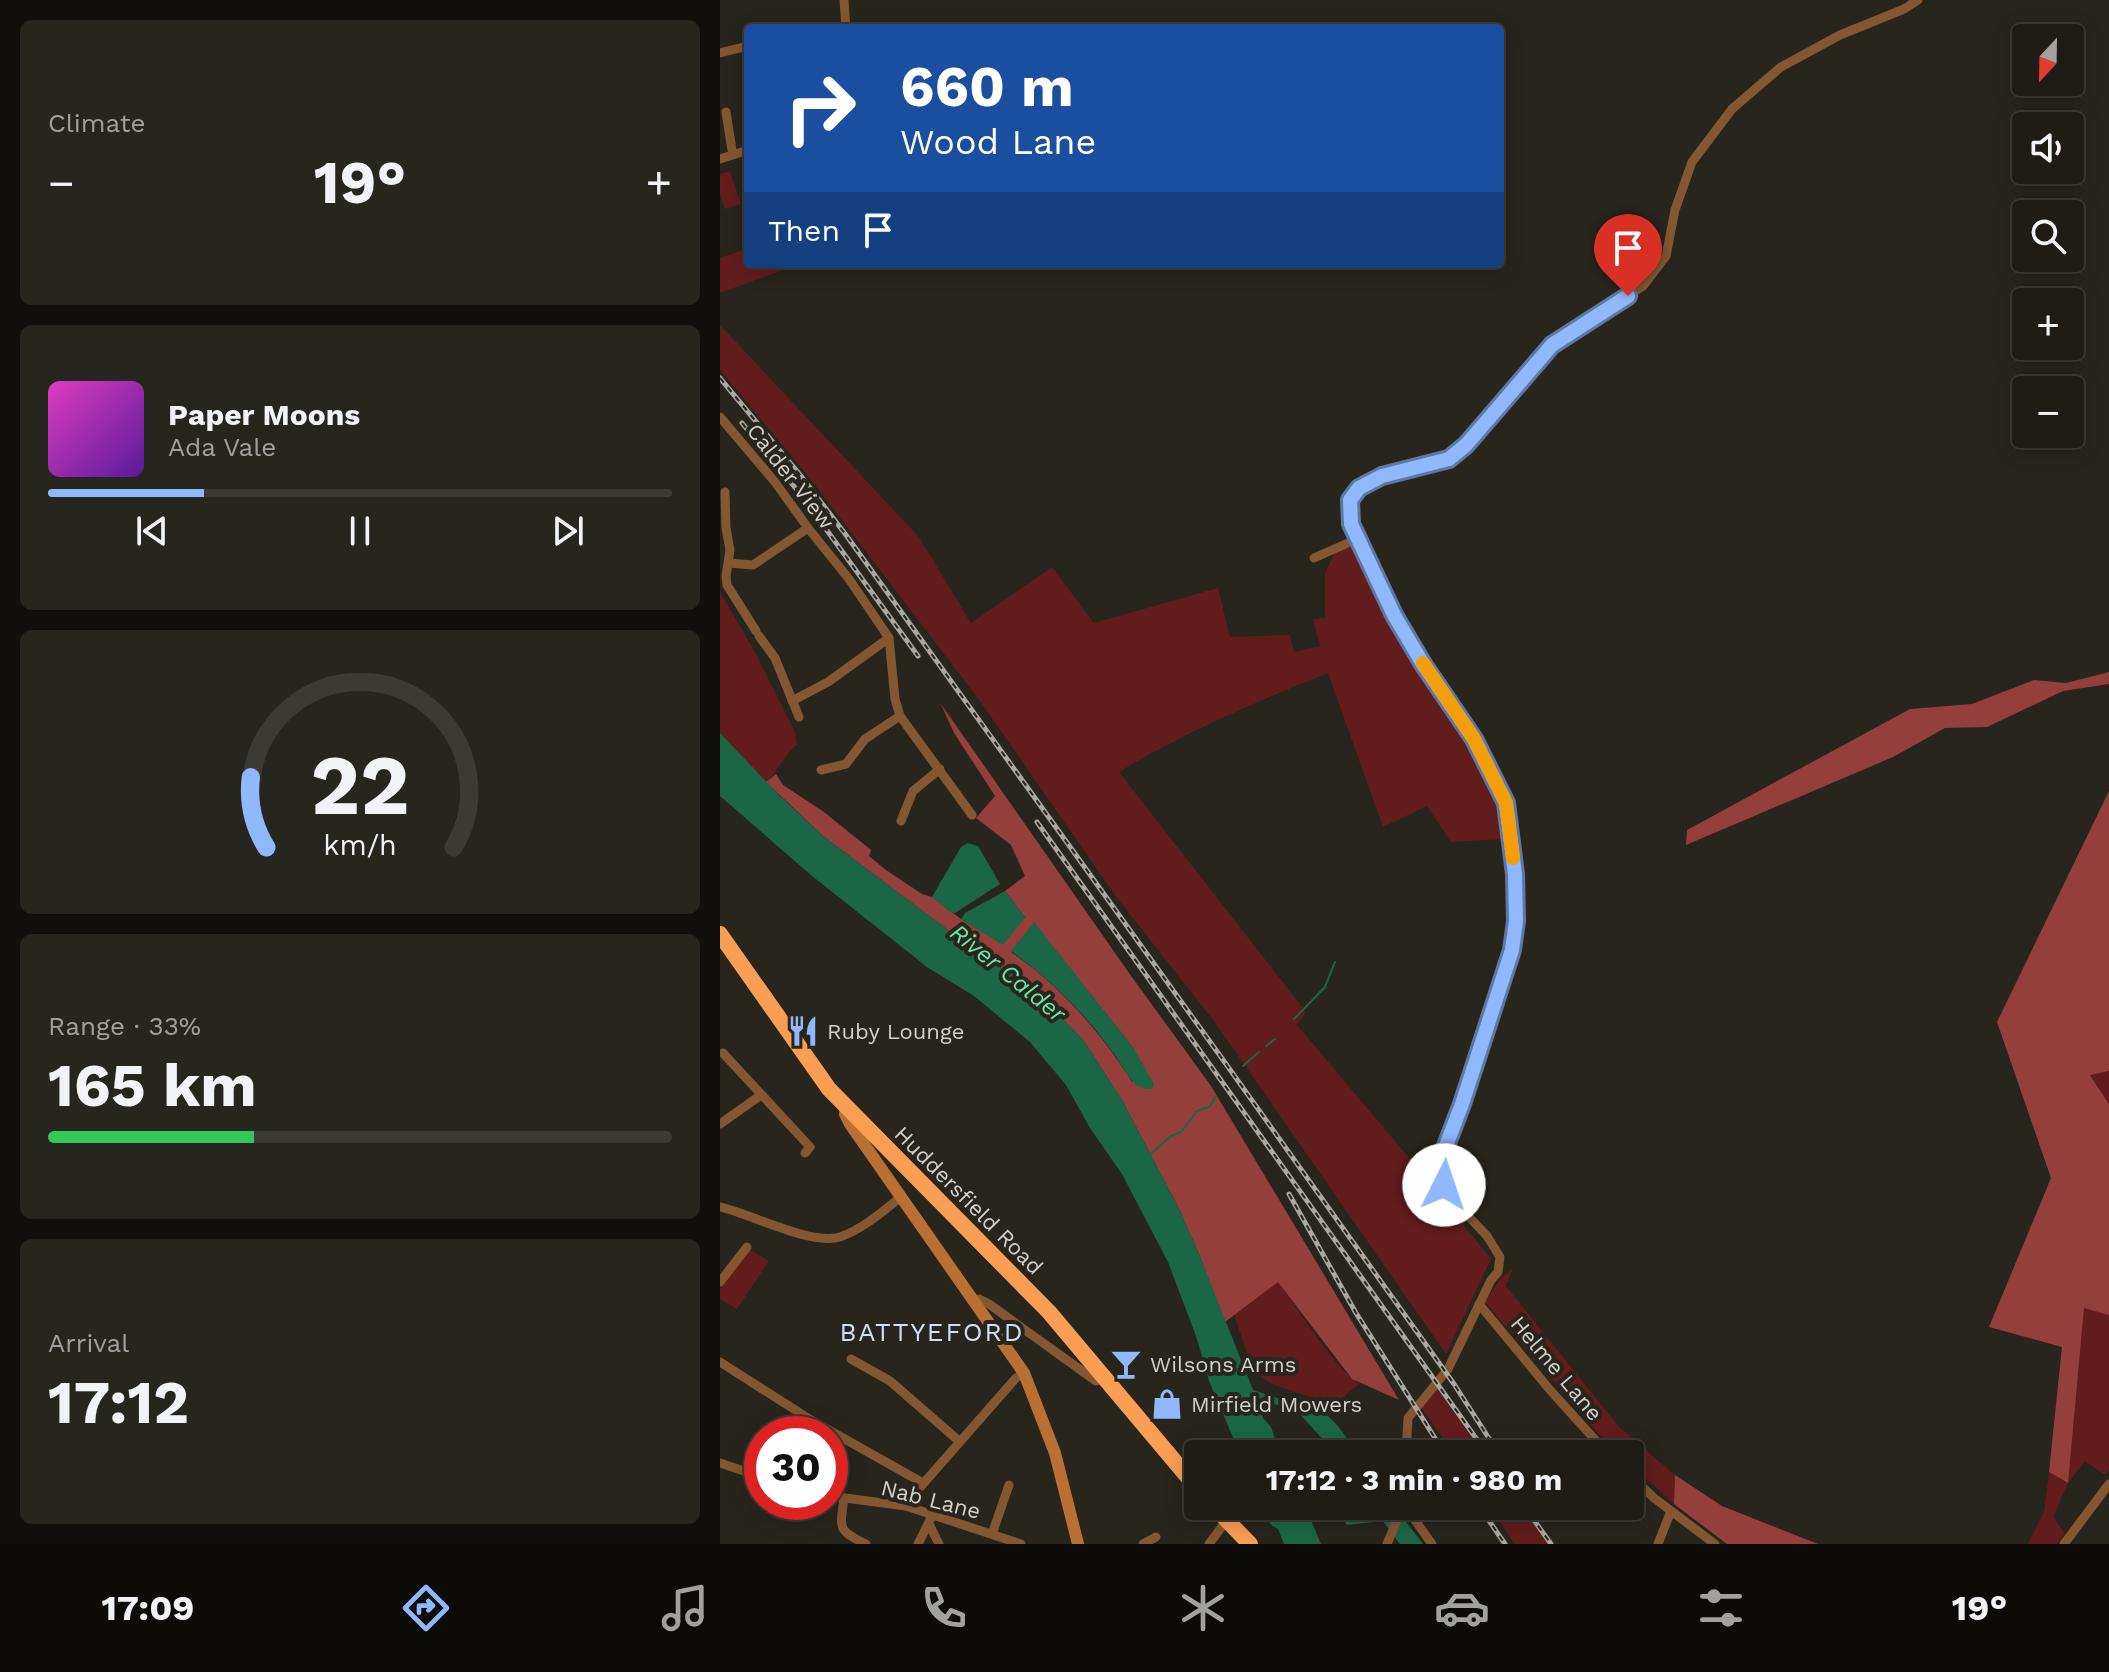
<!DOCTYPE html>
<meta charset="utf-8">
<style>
:root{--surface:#1e1c15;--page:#26251e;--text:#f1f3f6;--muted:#a1a1a0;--line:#3c3a34;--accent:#90b8fd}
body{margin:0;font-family:"Work Sans",sans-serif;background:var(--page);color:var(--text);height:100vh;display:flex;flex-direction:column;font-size:30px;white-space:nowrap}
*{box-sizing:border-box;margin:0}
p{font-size:26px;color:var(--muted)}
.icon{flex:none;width:44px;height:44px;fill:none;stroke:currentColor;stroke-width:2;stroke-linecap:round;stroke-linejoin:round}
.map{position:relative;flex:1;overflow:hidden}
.sheet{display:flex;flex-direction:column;gap:20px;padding:20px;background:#100f0c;width:720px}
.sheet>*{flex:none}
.banner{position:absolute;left:24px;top:24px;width:760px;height:244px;border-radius:8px;box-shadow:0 4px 20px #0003,0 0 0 2px var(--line);background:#1a4fa0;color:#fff;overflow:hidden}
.needle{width:52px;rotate:202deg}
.controls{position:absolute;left:1292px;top:24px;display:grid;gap:16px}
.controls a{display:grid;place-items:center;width:72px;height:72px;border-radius:8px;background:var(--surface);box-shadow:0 4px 20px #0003,0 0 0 2px var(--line);font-size:40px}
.speed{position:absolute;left:24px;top:1416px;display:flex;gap:16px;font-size:40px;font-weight:700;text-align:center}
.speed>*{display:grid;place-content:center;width:104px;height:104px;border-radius:50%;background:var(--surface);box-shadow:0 4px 20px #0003,0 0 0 2px var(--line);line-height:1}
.speed .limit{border:12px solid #d22;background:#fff;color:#111}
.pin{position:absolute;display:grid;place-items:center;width:68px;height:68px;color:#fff;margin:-82px -34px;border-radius:50% 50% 50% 0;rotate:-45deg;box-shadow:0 0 8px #0007}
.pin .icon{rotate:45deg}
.me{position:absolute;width:88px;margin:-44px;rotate:4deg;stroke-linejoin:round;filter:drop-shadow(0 0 6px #0008)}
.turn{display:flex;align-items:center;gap:28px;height:168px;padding:0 24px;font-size:36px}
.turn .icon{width:104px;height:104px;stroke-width:2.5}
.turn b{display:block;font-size:56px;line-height:68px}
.then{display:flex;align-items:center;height:76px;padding:0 24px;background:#0003;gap:16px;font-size:30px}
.big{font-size:60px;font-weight:700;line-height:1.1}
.sheet .tile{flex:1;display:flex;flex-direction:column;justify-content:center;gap:12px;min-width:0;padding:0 28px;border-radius:12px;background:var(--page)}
.sheet .dial{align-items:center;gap:0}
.dial svg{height:208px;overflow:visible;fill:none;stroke:var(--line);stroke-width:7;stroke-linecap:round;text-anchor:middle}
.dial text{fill:var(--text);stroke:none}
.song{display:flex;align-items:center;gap:24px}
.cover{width:96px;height:96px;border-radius:12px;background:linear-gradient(135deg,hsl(310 70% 55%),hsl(270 70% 35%))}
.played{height:8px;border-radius:4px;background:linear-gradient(90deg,var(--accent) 25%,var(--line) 25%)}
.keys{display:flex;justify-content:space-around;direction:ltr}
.heat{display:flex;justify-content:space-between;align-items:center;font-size:44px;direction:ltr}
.charge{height:12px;border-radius:6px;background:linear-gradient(90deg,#34c759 33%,var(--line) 0)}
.trip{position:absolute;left:464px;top:1440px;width:460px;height:80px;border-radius:8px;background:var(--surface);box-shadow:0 4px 20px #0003,0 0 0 2px var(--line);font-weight:700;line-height:80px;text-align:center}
.tabs{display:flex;height:128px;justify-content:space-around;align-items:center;background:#0c0b08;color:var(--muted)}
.tabs .icon{width:56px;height:56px}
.tabs .current{color:var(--accent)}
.tabs b{font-size:36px;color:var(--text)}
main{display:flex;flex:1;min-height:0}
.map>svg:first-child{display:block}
</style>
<main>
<section class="sheet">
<div class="tile"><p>Climate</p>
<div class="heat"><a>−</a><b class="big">19°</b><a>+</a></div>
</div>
<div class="tile">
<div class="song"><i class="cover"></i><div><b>Paper Moons</b><p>Ada Vale</p></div></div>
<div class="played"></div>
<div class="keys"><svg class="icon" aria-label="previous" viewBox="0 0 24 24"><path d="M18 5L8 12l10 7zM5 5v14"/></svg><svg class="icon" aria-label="pause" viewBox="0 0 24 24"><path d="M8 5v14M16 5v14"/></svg><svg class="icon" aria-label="next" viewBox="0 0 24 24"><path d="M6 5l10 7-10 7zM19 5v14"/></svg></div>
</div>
<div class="tile dial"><svg viewBox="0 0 100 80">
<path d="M14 69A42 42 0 1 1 86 69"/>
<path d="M14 69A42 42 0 0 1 8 42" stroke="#90b8fd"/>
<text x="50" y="56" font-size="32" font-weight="700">22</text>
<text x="50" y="72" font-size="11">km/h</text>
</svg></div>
<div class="tile"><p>Range · 33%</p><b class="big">165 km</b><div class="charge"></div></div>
<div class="tile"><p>Arrival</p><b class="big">17:12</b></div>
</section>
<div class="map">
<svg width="1389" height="1544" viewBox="0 0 1389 1544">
<rect width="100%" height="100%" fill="#28251c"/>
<g fill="#621c1c">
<polygon points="10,171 21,204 5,209 0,195 0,174"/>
<polygon points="28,248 28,264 65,264 66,269 0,293 0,258"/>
<path d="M 0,325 L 199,537 L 251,623 L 332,567 L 374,623 L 498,588 L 510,637 L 570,635 L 574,652 L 600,646 L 593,619 L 605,618 L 605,573 L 614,554 L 631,543 L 688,653 L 746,743 L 779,807 L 784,839 L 731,842 L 707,806 L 663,827 L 608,673 C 536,702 466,732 399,772 L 586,1012 L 577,1025 L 691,1160 L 722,1143 L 710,1183 L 771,1259 L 726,1354 L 494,1021 L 397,898 L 260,701 L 89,477 L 0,370 Z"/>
<path d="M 0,592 L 35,652 L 75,732 L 77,745 C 63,755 59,771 46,782 L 0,733 Z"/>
<polygon points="1389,1071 1389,1104 1370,1074"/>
<polygon points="29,1249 49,1261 17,1309 0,1299 0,1289"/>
<polygon points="793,1268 786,1286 899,1427 955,1475 954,1504 910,1464 910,1454 900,1454 882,1438 765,1302 779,1280"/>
<path d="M 558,1281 C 579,1310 612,1365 639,1384 L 626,1394 L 620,1407 L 554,1385 L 534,1373 L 514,1315 Z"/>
<polygon points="1364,1307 1389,1315 1389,1469 1385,1475 1365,1461 1348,1483 1333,1517 1345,1534 1337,1544 1308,1544 1324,1512 1329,1472 1347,1483"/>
<polygon points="717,1388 763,1454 734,1454 701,1407"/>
<polygon points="769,1506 800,1506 828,1544 795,1544"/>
</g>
<g fill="#953f3d" fill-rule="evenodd">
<polygon points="1389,672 1389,684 1343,691 1267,727 1225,728 1173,757 966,845 967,830 1190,709 1252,704 1314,680 1346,683"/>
<path d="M 221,704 L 409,973 L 491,1086 L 679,1400 L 632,1379 L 558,1282 L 505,1322 L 479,1254 L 459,1209 L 402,1100 L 364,1041 L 318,993 L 241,940 L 103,836 L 46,782 L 56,774 L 63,785 L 104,812 L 151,850 L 149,856 L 166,870 L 202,894 L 212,897 L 241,919 L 283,944 L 305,917 L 285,891 L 305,876 L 291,845 L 256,818 L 275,796 L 234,733 ZM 314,923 L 415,1050 L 412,1082 C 381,1032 340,986 291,952 Z"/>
<polygon points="1389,791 1389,1071 1370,1075 1389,1104 1389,1315 1364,1308 1348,1483 1329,1472 1342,1347 1269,1327 1331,1178 1277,1022"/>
<polygon points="955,1475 1002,1506 1098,1544 1007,1544 954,1504"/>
</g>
<g fill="#1b6745">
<polygon points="0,733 60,796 103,836 241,940 318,993 364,1041 402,1100 459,1209 479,1254 533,1390 579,1405 590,1402 598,1406 618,1426 638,1454 616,1454 577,1411 539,1399 536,1400 543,1418 551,1427 560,1454 520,1454 489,1381 476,1336 448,1262 402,1174 370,1128 346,1085 310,1042 254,996 207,967 92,876 0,796"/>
<polygon points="248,843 258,846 280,884 235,913 230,912 212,897 241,847"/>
<polygon points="285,891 305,917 283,945 241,919 245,913"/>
<path d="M 314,922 L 415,1050 L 434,1084 L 432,1089 C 417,1090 411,1081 404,1069 C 376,1024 334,982 291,951 Z"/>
<polygon points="543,1506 585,1506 601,1544 564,1544 558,1529 550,1524"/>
<polygon points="615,1506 674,1506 703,1544 680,1544 663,1521 627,1525"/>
</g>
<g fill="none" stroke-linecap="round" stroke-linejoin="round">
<g stroke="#1b6745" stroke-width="2">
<polyline points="574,1019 605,987 615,962"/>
<polyline points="546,1046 555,1039"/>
<polyline points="523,1066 539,1052"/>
<polyline points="431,1154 451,1136 461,1132 477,1111 490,1106 496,1096"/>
</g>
<g stroke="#845632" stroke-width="9">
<polyline points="124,0 126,28"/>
<polyline points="0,53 28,46"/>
<polyline points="6,112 12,150"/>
<polyline points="0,159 28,150"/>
<polyline points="0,417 55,482 88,528 129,579 169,638 175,699 180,716 252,815"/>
<polyline points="5,492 6,528 10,550 6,576 7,585 36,631"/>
<polyline points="594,558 637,539"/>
<polyline points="9,563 33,565 88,528"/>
<polyline points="39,636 55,658 79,717"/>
<polyline points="72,701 108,682 169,638"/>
<polyline points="101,770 126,764 145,739 180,716"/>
<polyline points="181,821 193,791 220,769"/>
<polyline points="3,1053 90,1147 85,1153"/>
<polyline points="0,1124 41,1095"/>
<path d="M 0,1207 C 31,1214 92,1246 120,1237 C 143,1229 163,1211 182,1196"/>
<polyline points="0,1282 27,1247"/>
<polyline points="255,1301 259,1299 269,1304 376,1381 384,1377"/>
<polyline points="759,1304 830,1390 888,1454"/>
<polyline points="131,1359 170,1381 239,1441"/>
<polyline points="0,1362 91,1420 203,1483"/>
<polyline points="686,1454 688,1418 728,1369 771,1280 778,1272 780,1257 767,1236 730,1197 724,1185 721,1169 724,1151 742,1104 792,950 796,921 795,874 786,803 754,739 703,664 674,615 631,524 630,500 639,488 662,476 729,459 746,445 832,345 923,286 946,256 955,210 972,162 1012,109 1061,67 1120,35 1184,9 1198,0"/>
<polyline points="0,1463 42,1477"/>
<polyline points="910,1475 934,1498 995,1544"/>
<polyline points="110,1496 186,1506 301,1544"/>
<path d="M 124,1498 C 120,1529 117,1530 146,1544"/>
<polyline points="186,1506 188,1501 296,1378 304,1373"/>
<polyline points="685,1506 712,1544"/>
<polyline points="209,1524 219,1544"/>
<polyline points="272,1534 289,1485"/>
<polyline points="198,1544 213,1514"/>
<polyline points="423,1544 436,1537"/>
<polyline points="489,1544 506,1521"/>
<polyline points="667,1544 683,1506"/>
<polyline points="938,1544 951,1511"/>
<polyline points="1344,1544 1389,1484"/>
</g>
<polyline stroke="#b97032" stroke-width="12" points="126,1108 125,1114 130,1124 304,1373 335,1453 358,1544"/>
<g stroke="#fa9e54" stroke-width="16">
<polyline points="0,934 109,1089 329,1312 478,1489"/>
<polyline points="493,1506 530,1544"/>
</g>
<defs>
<g id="rail">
<polyline points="0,378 81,476 126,535 506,1064 734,1384 779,1454"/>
<polyline points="22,423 82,496 198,656"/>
<polyline points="317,822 758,1441"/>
<polyline points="569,1194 636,1313 725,1454"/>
<polyline points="759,1506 785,1544"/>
<polyline points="804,1506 831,1544"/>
</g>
</defs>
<use href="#rail" stroke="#aba8a2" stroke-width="5"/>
<use href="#rail" stroke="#28251c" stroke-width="2" stroke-dasharray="6" stroke-linecap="butt"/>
</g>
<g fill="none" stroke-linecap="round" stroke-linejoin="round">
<defs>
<polyline id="route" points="724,1185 721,1169 724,1151 742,1104 792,950 796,921 795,874 786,803 754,739 703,664 674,615 631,524 630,500 639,488 662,476 729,459 746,445 832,345 908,296"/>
</defs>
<use href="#route" stroke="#5e78a4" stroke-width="20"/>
<use href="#route" stroke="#90b8fd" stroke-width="14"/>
<polyline stroke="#f59e0b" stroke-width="14" points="703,663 754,739 786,803 793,858"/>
</g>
<defs>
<symbol id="restaurant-bare" viewBox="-9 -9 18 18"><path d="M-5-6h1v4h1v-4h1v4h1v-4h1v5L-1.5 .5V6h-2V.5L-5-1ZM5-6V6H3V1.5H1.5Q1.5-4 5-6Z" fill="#90b8fd" stroke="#28251c" stroke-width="2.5" paint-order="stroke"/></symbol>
<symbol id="bar-bare" viewBox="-9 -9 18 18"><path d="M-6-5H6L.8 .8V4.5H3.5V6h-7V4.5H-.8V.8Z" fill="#90b8fd" stroke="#28251c" stroke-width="2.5" paint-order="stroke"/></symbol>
<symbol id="shop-bare" viewBox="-9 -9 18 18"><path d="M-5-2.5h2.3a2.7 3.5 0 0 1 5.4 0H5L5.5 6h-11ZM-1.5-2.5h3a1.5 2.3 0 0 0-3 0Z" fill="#90b8fd" stroke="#28251c" stroke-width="2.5" paint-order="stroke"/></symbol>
</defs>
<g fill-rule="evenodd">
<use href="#restaurant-bare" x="61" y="1009" width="44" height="44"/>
<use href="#bar-bare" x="384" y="1342" width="44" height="44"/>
<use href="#shop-bare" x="425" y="1382" width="44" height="44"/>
</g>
<g text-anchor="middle" stroke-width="8" stroke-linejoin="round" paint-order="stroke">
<g font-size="22" fill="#d3d1cb" stroke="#28251c">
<text transform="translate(71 476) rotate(52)" y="8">Calder View</text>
<text transform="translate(249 1200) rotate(45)" y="8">Huddersfield Road</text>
<text transform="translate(837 1368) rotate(50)" y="8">Helme Lane</text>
<text transform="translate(211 1499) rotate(14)" y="8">Nab Lane</text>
</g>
<g font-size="22" fill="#d3d1cb" stroke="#28251c" text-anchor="start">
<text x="107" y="1039">Ruby Lounge</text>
<text x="430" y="1372">Wilsons Arms</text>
<text x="471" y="1412">Mirfield Mowers</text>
</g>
<g font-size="24" font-style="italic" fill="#68e8a9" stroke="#28251c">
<text transform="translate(288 973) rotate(39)" y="8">River Calder</text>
</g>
<g font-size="26" letter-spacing="2" fill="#d0e0fa" stroke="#28251c">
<text x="212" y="1341">BATTYEFORD</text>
</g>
</g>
</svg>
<div class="controls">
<a><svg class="needle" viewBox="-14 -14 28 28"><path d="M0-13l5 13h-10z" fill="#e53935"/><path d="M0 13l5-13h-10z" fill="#a1a1a0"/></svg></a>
<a><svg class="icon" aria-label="sound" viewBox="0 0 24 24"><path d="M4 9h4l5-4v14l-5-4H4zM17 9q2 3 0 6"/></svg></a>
<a><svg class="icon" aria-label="search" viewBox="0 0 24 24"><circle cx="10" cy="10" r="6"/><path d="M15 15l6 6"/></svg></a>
<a>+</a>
<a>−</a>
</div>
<div class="speed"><div class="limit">30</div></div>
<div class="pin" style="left:908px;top:296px;background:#d93025"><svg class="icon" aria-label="arrive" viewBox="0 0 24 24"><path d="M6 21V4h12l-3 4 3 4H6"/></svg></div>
<svg class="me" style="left:724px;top:1185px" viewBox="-20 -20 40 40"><circle r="19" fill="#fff"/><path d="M0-13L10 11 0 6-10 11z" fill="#90b8fd"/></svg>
<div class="trip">17:12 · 3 min · 980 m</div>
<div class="banner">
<div class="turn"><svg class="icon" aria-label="right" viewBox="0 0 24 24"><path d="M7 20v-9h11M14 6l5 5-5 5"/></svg><div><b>660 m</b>Wood Lane</div></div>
<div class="then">Then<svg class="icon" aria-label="arrive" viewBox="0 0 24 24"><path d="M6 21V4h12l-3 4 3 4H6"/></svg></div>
</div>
</div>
</main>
<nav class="tabs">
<b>17:09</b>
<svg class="icon current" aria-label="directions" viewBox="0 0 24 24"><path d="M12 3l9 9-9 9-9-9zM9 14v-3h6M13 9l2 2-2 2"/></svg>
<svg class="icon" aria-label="music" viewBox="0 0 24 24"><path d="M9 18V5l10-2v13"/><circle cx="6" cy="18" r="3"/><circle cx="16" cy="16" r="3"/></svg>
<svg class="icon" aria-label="phone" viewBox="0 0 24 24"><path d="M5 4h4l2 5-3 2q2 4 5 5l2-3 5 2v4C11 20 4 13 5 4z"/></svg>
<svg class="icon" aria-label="climate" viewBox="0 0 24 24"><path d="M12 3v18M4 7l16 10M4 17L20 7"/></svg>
<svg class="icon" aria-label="car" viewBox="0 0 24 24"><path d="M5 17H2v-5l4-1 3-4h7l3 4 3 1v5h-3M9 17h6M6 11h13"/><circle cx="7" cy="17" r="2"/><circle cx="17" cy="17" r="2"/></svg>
<svg class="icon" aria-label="filters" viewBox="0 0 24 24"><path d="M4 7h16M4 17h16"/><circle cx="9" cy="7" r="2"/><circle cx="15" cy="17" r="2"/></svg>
<b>19°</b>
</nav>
